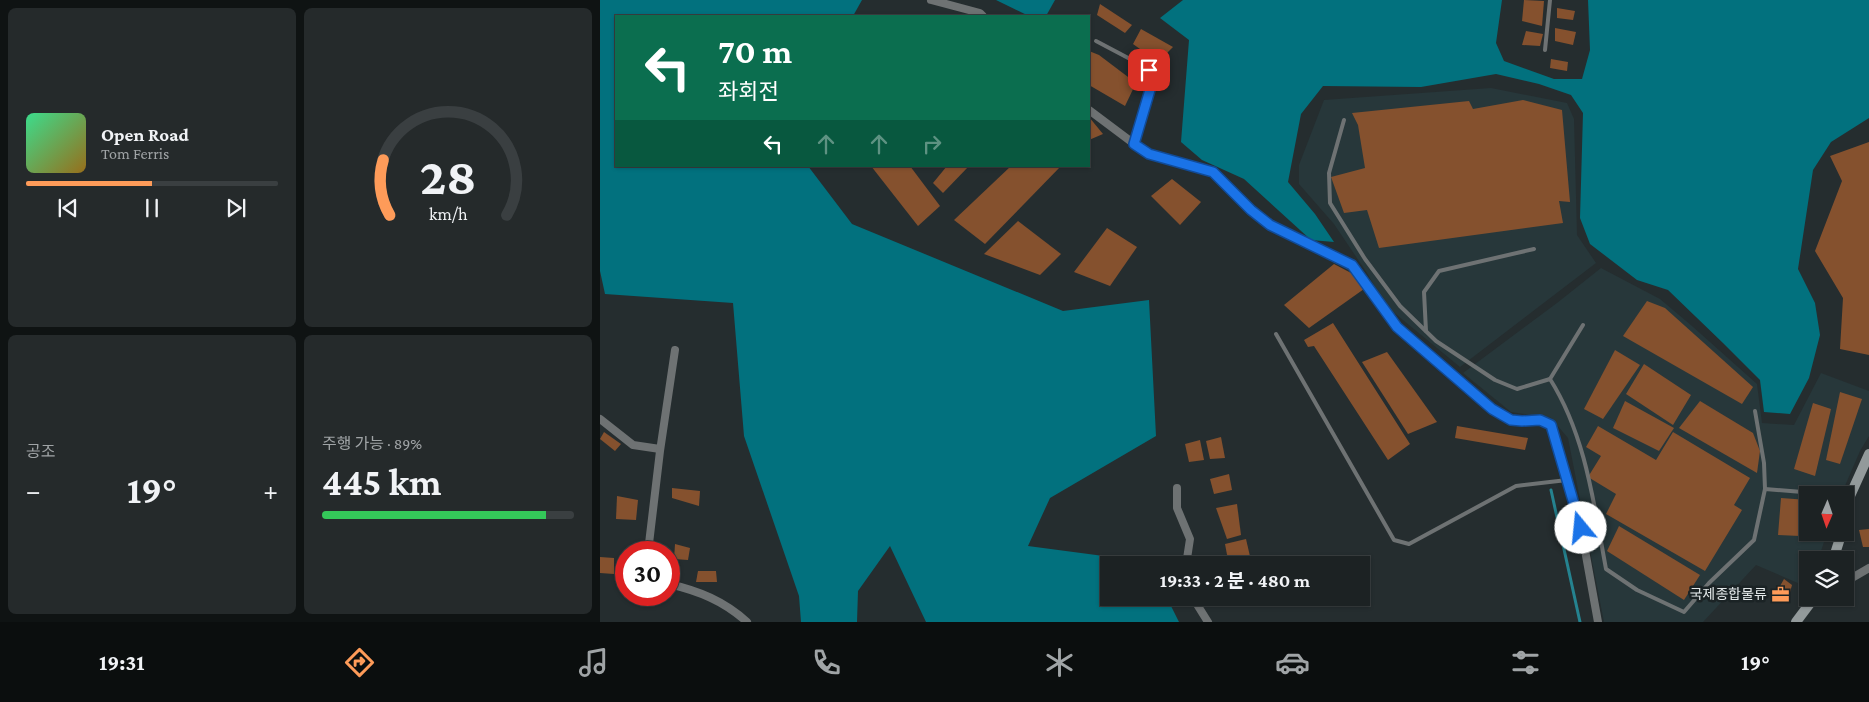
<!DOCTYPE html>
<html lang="ko">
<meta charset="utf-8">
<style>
:root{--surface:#1c2223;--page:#252a2b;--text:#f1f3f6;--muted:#a0a4a6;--line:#3a3f41;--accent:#fe9b59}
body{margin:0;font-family:"Crimson Pro","Noto Sans KR",serif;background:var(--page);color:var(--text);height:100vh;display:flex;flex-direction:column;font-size:19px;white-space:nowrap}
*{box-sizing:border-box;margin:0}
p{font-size:16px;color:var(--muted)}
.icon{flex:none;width:28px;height:28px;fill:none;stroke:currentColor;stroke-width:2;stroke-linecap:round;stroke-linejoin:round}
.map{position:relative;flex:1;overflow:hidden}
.drawer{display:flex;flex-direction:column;gap:8px;padding:8px;background:#0f1313;width:600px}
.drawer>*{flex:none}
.banner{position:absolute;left:15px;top:15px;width:475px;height:152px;border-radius:0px;box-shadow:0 1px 4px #0004,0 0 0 1px var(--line);background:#0b6e4f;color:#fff;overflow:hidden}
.needle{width:32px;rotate:182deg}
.tools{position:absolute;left:1199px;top:486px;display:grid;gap:10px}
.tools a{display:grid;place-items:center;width:55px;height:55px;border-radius:0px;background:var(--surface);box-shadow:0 1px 4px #0004,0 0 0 1px var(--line);font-size:25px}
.speed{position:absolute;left:15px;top:541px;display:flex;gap:10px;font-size:25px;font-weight:700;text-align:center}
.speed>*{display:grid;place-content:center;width:65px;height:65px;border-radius:50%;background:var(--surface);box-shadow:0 1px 4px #0004,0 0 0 1px var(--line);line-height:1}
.speed .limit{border:8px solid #d22;background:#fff;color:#111}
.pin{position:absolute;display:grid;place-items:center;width:42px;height:42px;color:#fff;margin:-21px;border-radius:10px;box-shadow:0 2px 8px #0006}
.me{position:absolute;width:55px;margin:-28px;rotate:343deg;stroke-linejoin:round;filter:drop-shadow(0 0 4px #0008)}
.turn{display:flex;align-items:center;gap:18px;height:105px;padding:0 20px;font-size:22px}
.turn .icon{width:65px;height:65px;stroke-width:2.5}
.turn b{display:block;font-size:35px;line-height:42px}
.lanes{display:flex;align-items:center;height:48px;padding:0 20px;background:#0003;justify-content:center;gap:25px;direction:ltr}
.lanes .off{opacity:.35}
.big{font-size:38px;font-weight:700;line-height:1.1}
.drawer .tile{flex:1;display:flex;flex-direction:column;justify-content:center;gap:8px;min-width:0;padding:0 18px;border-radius:8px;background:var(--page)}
.drawer .dial{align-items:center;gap:0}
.dial svg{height:130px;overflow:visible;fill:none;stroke:var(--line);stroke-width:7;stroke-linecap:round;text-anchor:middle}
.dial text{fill:var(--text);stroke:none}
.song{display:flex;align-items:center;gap:15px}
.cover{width:60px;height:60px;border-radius:8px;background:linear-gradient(135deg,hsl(150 70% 55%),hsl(40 70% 35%))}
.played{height:5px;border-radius:2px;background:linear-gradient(90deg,var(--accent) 50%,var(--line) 50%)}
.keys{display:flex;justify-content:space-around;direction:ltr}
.heat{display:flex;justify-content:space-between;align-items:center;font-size:28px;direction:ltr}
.charge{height:8px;border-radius:4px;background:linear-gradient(90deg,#34c759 89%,var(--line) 0)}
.drawer .tiles{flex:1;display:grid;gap:8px;grid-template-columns:repeat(2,1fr)}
.trip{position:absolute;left:500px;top:556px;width:270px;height:50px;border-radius:0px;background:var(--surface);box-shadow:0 1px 4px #0004,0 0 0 1px var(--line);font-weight:700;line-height:50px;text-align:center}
.dock{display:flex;height:80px;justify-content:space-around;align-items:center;background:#0b0e0e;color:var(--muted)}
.dock .icon{width:35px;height:35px}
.dock .on{color:var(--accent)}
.dock b{font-size:22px;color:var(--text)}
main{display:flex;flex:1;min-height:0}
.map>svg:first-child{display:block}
</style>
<main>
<section class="drawer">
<div class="tiles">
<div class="tile">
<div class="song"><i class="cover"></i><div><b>Open Road</b><p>Tom Ferris</p></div></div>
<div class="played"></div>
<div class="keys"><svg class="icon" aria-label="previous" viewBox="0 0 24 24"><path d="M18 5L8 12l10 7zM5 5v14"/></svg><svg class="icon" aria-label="pause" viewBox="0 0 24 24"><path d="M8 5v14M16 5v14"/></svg><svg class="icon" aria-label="next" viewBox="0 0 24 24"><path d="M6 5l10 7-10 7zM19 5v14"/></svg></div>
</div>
<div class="tile dial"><svg viewBox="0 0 100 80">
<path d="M14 69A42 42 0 1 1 86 69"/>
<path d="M14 69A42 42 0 0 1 10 35" stroke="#fe9b59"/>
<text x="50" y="56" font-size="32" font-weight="700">28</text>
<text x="50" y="72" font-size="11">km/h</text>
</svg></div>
<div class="tile"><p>공조</p>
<div class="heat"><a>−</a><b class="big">19°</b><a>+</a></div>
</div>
<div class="tile"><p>주행 가능 · 89%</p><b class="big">445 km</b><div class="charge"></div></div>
</div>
</section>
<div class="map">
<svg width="1269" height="622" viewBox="0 0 1269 622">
<rect width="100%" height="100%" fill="#252d2f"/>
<g fill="#27373a">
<polygon points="891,88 967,103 974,119 977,235 996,263 860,367 786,306 767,273 734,224 699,184 699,165 724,100"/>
<polygon points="1001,268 1060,299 1092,326 1157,384 1162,423 1194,425 1221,373 1269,391 1269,436 1260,451 1241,495 1208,495 1208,532 1227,533 1218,560 1208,560 1207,587 1156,565 1103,622 1004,622 968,438 951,418 911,412 863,373 957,303"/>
</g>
<g fill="#02717e">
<polygon points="0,0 262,0 253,16 16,16 16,166 208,166 252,224 463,311 549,300 556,436 450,498 428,546 549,562 551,565 509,565 509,598 567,598 579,622 326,622 290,546 258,591 257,622 201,622 199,596 144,436 133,303 5,294 0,271"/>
<polygon points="396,0 455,0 446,16 429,16"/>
<polygon points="583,0 902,0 896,43 904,61 954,79 982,79 990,50 988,0 1269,0 1269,118 1231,142 1213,170 1198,269 1215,303 1220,335 1209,378 1190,414 1164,412 1160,380 1123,343 1068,290 1037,280 990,244 980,218 983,113 971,95 939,84 896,74 821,87 723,86 701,114 688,182 715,214 734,242 711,240 644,179 602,160 581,142 589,40 560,18"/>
</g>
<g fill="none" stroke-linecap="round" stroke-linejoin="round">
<polyline stroke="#258390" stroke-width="3" points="951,490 980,622"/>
</g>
<g fill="#85512e">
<polygon points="924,0 944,1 942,26 922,21"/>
<polygon points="500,4 532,25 525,33 497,15"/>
<polygon points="957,8 975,11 973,20 957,18"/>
<polygon points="955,28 976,32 973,45 955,41"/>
<polygon points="541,29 573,47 558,62 533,44"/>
<polygon points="926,31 943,34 940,46 922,45"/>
<polygon points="489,51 499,55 536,83 525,106 489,85"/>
<polygon points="951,59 968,62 967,71 950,68"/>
<polygon points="923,100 962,110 970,202 959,201 963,223 779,248 767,210 744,213 731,177 765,168 758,125 752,113 869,101 873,109"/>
<polygon points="489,117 503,134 489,140"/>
<polygon points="1269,142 1269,355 1240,349 1243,298 1215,251 1242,181 1230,156"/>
<polygon points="271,166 310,166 340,206 318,226"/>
<polygon points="347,166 369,166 343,193 333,183"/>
<polygon points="411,166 461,166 385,244 354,220"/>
<polygon points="572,179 601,202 580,225 551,196"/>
<polygon points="418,221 461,254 440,275 384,254"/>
<polygon points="507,228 537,247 510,286 474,272"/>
<polygon points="734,264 753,274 764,289 709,328 684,305"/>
<polygon points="1047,301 1065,308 1153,387 1142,404 1023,336"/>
<polygon points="733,323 810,444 788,460 714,346 708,347 704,340"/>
<polygon points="1015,350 1040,365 1003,419 984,409"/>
<polygon points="787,352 837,422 808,434 762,362"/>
<polygon points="1044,364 1091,395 1073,425 1026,394"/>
<polygon points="1240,392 1262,399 1240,464 1226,460"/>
<polygon points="1025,401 1074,428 1059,451 1013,428"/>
<polygon points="1100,401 1153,433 1160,451 1157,473 1079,428"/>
<polygon points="1213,403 1231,409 1215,476 1194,469"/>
<polygon points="857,426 928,438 925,450 855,438"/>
<polygon points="998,426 1056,460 1073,432 1150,478 1134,505 1142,510 1105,571 1006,514 1016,494 988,477 1001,456 986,447"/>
<polygon points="4,432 21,444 15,451 0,439"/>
<polygon points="621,437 625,458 610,459 606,441"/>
<polygon points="600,440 604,460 589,462 585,444"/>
<polygon points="629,474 632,490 614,494 610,479"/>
<polygon points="72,488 100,491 99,506 72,498"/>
<polygon points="17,496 38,500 36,520 16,519"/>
<polygon points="1181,498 1208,500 1208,532 1223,532 1222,537 1178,535"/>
<polygon points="637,504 641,535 627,539 616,508"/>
<polygon points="1019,526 1100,575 1084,600 1007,551"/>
<polygon points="1269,529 1269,547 1263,547 1259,530"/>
<polygon points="646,539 652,565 629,565 625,544"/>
<polygon points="75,544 90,548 88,560 74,559"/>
<polygon points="0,557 14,558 14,574 0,573"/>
<polygon points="98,571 116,571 117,582 96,582"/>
<polygon points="1184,579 1192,585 1188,600 1175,595"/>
</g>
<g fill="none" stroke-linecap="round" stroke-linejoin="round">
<g stroke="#6e7273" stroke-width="4">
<polyline points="496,41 549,69 552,83 534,144"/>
<polyline points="945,50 950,0"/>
<polyline points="744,120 729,173 730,203 765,259 800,306 836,341 895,380 917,389 950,379"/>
<path d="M 983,325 L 950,379 C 986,436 994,505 1006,569 L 1037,590 L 1084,612 L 1109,583 L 1154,540 L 1165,489 L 1239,495"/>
<polyline points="826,331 824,292 839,271 934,249"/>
<polyline points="676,334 794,540 809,544 916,486 967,480"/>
<polyline points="1155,411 1164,463 1165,489"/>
</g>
<g stroke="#6e7273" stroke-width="8">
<polyline points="331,0 380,13 383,16"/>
<polyline points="489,110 549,155 613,172 651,210 670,225 752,265 797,327 893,409 911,420 922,421 940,420 951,425 981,528 998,622"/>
<polyline points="0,419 33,445 60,449"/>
<polyline points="577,488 577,508 590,539 586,565"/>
<polyline points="48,552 60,451 75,350"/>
<polyline points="1245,582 1269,568"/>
<path d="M 69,584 C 99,591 124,601 147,622"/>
<polyline points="593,598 608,622"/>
</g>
<g stroke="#939a9b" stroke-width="10">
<polyline points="1245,518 1250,496 1269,454"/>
<polyline points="1233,560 1242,532"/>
<polyline points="1196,622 1214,598"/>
</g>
</g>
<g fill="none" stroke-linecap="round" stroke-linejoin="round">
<defs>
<polyline id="route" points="549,70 552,83 534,144 549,154 613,172 651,210 670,225 752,265 797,327 892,409 911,420 922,421 940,420 951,425 981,528"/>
</defs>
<use href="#route" stroke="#114b97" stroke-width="12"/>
<use href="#route" stroke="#1a73e8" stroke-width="9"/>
</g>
<defs>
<symbol id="office-bare" viewBox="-9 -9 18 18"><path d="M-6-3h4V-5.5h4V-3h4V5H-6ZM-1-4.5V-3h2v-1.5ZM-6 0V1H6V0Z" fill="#fe9b59" stroke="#1b2325" stroke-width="2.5" paint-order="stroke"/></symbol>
</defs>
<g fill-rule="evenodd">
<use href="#office-bare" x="1168" y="582" width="25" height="25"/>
</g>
<g text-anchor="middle" stroke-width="5" stroke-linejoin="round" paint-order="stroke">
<g font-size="14" fill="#e3e8e9" stroke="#1b2325" text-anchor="end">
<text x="1167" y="599">국제종합물류</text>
</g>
</g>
</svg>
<div class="tools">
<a><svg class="needle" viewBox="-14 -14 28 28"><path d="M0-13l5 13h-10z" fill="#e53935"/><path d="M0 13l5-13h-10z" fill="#a0a4a6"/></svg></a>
<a><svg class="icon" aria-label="layers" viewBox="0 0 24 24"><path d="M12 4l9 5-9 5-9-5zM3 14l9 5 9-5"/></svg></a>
</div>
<div class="speed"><div class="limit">30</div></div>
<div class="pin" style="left:549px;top:70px;background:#d93025"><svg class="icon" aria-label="arrive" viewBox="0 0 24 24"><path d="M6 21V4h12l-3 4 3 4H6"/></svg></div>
<svg class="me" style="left:981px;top:528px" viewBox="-20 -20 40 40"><circle r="19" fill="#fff"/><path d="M0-13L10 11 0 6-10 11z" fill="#1a73e8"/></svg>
<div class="trip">19:33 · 2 분 · 480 m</div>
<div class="banner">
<div class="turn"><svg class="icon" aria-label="left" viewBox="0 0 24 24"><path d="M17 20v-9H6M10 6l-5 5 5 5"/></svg><div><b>70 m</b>좌회전</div></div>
<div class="lanes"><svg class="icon" aria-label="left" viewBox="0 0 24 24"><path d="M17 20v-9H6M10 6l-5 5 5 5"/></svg><svg class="icon off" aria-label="ahead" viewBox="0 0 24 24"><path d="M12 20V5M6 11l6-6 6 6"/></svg><svg class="icon off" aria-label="ahead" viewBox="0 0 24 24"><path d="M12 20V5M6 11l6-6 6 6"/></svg><svg class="icon off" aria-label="right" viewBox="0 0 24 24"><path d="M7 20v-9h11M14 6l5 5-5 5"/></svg></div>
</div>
</div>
</main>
<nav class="dock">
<b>19:31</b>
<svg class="icon on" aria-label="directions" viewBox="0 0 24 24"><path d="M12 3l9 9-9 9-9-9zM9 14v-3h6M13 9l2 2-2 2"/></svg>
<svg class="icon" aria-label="music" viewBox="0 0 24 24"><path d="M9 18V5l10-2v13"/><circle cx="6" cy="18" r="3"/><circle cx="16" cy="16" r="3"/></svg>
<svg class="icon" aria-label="phone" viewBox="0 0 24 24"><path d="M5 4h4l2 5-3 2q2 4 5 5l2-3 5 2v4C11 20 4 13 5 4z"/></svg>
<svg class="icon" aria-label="climate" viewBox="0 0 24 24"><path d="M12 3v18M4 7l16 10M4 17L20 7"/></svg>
<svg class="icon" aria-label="car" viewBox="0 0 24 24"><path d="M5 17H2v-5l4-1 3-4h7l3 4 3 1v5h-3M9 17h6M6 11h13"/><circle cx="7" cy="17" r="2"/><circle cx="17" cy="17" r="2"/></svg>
<svg class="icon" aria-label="filters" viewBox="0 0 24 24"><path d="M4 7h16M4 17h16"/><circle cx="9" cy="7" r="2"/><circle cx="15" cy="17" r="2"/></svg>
<b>19°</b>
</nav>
